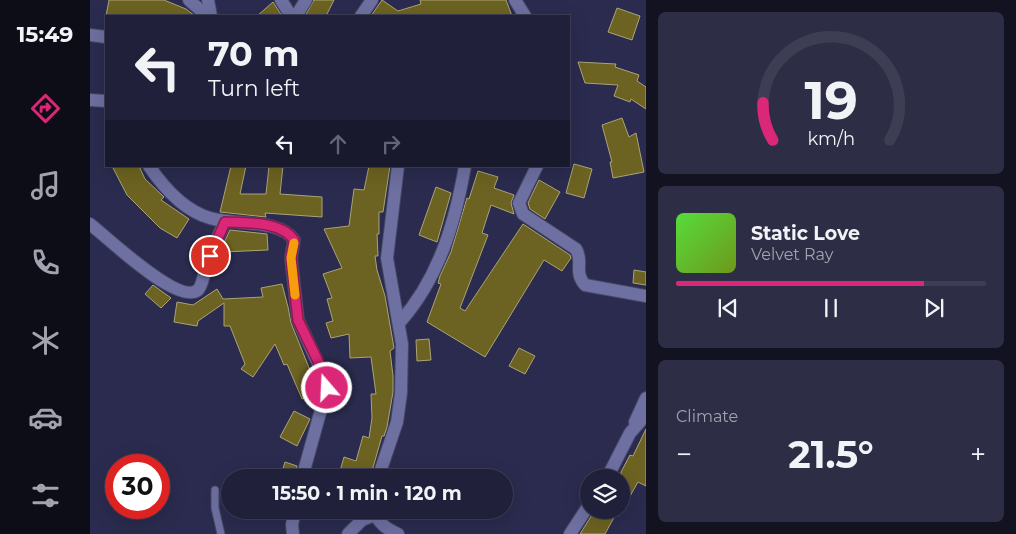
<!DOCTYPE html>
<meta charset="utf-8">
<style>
:root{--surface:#20203a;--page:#2d2d45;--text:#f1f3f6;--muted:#a2a3af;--line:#3d3e54;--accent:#db2777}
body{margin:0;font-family:Montserrat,sans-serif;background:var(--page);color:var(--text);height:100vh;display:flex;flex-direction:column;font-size:19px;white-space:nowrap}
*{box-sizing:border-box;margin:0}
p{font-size:16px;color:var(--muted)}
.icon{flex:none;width:28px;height:28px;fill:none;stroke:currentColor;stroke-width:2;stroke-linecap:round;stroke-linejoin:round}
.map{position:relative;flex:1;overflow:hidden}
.drawer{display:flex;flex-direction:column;gap:12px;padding:12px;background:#121220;width:370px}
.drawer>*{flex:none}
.guide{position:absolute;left:15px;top:15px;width:465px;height:152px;border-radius:0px;box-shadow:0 5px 20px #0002,0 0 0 1px var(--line);background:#20203a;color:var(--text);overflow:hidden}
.controls{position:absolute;left:490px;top:469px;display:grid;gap:10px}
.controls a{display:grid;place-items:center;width:50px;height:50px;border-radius:50%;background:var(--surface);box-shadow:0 5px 20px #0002,0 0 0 1px var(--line);font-size:25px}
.speed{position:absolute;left:15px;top:454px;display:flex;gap:10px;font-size:25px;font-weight:700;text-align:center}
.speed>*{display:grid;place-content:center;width:65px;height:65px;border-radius:50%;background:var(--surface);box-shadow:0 5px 20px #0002,0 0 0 1px var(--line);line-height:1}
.speed .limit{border:8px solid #d22;background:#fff;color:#111}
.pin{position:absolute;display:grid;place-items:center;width:42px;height:42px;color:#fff;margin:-21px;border:2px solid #fff;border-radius:50%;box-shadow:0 1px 5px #0007}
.me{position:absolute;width:55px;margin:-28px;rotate:341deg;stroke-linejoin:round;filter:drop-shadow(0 0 4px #0008)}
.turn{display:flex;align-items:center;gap:18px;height:105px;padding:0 20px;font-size:22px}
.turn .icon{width:65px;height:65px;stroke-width:2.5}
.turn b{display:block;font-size:35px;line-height:42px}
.lanes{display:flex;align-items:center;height:48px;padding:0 20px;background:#0003;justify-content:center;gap:25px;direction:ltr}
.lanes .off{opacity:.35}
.big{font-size:38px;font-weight:700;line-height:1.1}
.drawer .card{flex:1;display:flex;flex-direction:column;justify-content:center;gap:8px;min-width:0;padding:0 18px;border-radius:8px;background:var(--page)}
.drawer .dial{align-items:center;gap:0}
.dial svg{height:130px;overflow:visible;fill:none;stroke:var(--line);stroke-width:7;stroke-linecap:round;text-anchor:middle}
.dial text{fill:var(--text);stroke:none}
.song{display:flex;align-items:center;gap:15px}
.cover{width:60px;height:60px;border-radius:8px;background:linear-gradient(135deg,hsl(110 70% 55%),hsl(80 70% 35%))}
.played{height:5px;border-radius:2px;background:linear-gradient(90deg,var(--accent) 80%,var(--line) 80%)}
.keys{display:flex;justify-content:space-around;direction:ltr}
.heat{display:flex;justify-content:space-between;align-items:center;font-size:28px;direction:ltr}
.trip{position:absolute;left:131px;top:469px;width:292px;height:50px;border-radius:25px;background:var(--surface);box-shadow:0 5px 20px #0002,0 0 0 1px var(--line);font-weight:700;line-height:50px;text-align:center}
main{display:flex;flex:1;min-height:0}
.tabs{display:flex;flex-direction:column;width:90px;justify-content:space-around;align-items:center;background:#0d0d17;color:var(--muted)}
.tabs .icon{width:35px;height:35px}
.tabs .selected{color:var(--accent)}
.tabs b{font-size:22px;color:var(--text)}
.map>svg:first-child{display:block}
</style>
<main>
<nav class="tabs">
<b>15:49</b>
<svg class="icon selected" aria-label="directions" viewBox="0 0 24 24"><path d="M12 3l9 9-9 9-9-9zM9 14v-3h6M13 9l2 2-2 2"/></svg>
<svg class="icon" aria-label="music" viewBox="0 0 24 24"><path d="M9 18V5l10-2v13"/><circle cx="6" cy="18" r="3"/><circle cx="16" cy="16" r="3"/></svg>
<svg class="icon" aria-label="phone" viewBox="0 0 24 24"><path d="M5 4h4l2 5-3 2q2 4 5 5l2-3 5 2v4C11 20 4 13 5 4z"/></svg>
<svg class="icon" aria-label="climate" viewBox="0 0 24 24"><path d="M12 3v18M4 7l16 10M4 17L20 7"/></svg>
<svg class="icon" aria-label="car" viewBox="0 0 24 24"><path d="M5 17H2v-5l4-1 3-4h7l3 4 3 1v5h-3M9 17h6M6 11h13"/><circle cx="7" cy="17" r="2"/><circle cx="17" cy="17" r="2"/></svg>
<svg class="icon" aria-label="filters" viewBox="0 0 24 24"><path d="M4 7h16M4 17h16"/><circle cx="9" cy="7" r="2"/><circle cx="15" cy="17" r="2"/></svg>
</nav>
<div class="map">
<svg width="556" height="534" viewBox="0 0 556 534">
<rect width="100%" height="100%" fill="#2a2b4e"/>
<g fill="#6c6221" stroke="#aaa477">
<polygon points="19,0 74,0 96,9 105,16 16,16"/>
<polygon points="224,0 244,0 236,16 215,16"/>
<polygon points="292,0 308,11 331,4 330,0 416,0 422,16 281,16"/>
<polygon points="183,2 192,16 167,16"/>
<polygon points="527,8 550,16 542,40 518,32"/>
<polygon points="488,62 526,64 525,67 549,75 547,81 556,87 556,109 541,99 540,102 524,96 528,85 495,83"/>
<polygon points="532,118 539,137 546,133 554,172 523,178 520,162 522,162 512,125"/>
<polygon points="484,164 502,169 494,198 476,193"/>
<polygon points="22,166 49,166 55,179 74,197 71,200 99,219 87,238 70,228 37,195"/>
<polygon points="141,166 156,166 150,194 176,194 179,166 193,166 190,194 232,197 232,217 175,213 176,217 130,212"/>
<polygon points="279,166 300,166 293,212 289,212 289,234 287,234 288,256 285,256 287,270 295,296 304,348 300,351 303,376 303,392 297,427 294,436 292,436 280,478 248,478 254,457 266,461 273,436 279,438 282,418 281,394 286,394 281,357 260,358 259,334 241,338 236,323 243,321 237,299 242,298 233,274 252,268 234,229 259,226 264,189 274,190"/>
<polygon points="388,171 408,177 404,188 424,195 421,203 424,214 401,205 392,233 398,235 370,308 375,311 433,224 480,255 481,258 472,271 454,260 395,357 337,322 351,284 348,283 350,276 361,252 377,198 379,199"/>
<polygon points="449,180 470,192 455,219 440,209 438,203"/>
<polygon points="346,187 361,193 347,242 329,235"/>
<polygon points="140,230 177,234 178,250 132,252 132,247"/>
<polygon points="544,270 556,272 556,285 543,283"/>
<polygon points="192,284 198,307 201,323 228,390 227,392 212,399 197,364 194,365 185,344 163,377 151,369 155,364 140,326 134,326 134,303 108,321 107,326 84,322 87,302 103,305 127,289 133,299 173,297 171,288"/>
<polygon points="63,285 81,298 71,308 55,294"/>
<polygon points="339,339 341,360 327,361 326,340"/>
<polygon points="429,348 445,356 435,374 419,366"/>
<polygon points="204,411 220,419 207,446 190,437"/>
<polygon points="556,429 556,486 548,482 531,512 531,472 540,455 543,456"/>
<polygon points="195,462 207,466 204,478 190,478"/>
<polygon points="505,510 528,510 515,534 490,534"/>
</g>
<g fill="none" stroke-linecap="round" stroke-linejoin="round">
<defs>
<polyline id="lane" points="125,490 125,508 131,534"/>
<g id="street">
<polyline points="99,0 117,16"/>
<polyline points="118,0 121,16"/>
<polyline points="191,0 201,16"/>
<polyline points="425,0 435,16"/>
<polyline points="206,16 216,0"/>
<polyline points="271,16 282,0"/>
<polyline points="0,35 16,37"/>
<polyline points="0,100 16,101"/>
<path d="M 59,166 C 74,188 95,211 120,218 C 145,226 189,218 204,240 L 201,258 L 208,320 L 227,361 L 237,388 L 212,478"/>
<path d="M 447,166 L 429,203 L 433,214 L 486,249 C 494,262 483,271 495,285 L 556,296"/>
<path d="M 0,224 C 17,237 88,306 108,290 C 112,286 113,277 115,272 C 120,254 127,238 135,222"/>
<path d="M 310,322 C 349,278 365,223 375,166"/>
<polyline points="545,422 556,398"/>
<polyline points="288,478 307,422 311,393 312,344 297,258 308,166"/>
<polyline points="517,478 540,433 556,415"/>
<path d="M 284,510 C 287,523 297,529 308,534"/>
<polyline points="203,534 202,525 205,510"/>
<polyline points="258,534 272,520 285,515"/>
<polyline points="480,534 499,505"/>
</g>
</defs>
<use href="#lane" stroke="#464766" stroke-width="9"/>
<use href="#street" stroke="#464766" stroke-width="14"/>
<use href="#lane" stroke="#6d70a0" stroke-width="7"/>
<use href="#street" stroke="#6d70a0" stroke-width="12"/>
</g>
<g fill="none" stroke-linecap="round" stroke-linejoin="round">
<defs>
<path id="route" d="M 120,256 L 135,222 C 156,223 191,221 204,240 L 201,258 L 208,320 L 228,361 L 237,388"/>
</defs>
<use href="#route" stroke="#8e194d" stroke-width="12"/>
<use href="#route" stroke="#db2777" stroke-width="9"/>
<polyline stroke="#f59e0b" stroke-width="9" points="204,243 201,258 205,295"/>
</g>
</svg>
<div class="controls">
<a><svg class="icon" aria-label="layers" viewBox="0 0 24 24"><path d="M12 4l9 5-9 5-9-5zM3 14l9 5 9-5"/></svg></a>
</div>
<div class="speed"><div class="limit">30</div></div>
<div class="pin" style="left:120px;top:256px;background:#d93025"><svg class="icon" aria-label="arrive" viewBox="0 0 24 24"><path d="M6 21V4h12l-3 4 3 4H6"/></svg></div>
<svg class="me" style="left:237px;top:388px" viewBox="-20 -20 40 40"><circle r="17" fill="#db2777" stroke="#fff" stroke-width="3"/><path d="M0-11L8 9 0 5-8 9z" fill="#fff"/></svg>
<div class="trip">15:50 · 1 min · 120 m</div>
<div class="guide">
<div class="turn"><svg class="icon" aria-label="left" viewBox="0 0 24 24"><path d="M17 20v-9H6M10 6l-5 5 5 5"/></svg><div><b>70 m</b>Turn left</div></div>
<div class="lanes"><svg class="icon" aria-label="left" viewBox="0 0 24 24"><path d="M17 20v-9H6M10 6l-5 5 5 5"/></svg><svg class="icon off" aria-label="ahead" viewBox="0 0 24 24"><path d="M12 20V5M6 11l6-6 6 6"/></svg><svg class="icon off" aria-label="right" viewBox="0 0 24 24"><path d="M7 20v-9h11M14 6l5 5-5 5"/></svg></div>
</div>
</div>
<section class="drawer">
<div class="card dial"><svg viewBox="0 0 100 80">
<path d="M14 69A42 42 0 1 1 86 69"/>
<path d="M14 69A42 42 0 0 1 8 46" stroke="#db2777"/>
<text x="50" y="56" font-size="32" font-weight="700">19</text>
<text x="50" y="72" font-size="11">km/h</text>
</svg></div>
<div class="card">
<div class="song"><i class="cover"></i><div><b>Static Love</b><p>Velvet Ray</p></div></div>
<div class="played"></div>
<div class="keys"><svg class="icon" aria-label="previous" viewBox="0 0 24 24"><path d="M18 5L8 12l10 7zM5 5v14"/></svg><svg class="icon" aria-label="pause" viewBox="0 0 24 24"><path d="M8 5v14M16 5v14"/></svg><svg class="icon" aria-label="next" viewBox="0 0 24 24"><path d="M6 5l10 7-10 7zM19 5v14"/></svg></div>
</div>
<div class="card"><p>Climate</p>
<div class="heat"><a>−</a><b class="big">21.5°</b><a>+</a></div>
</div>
</section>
</main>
